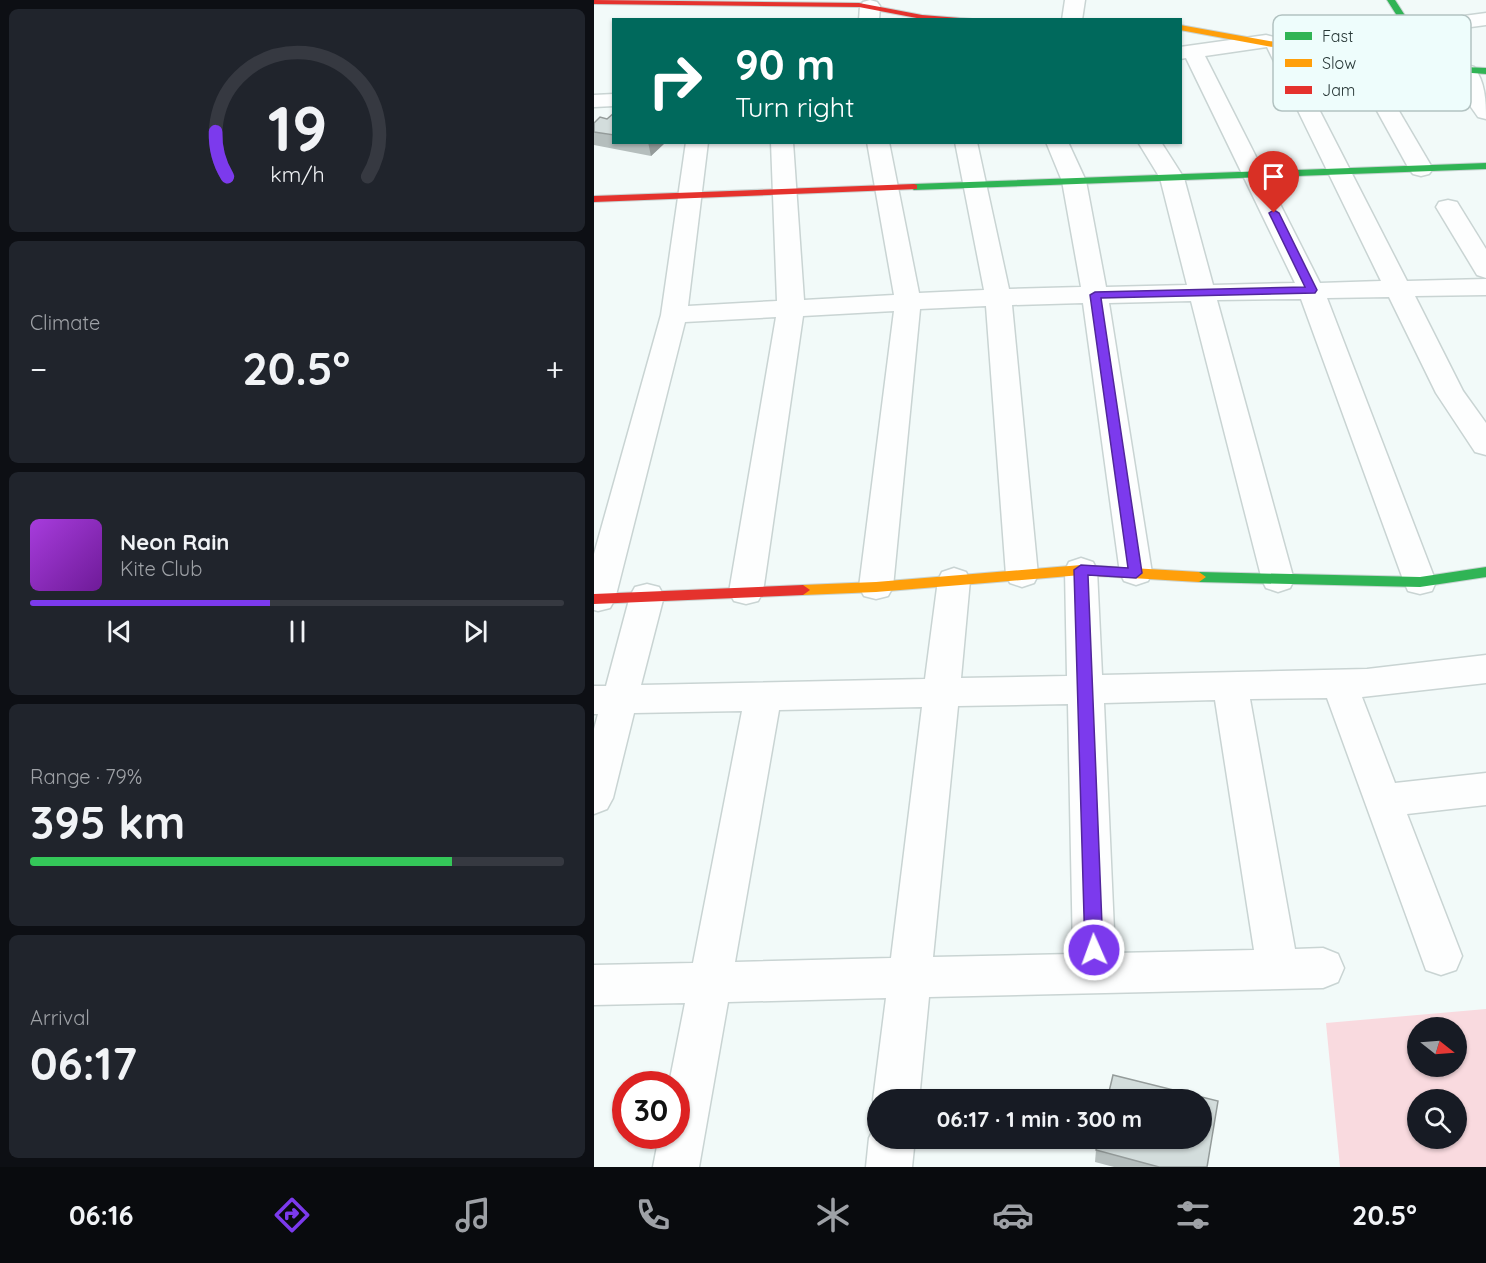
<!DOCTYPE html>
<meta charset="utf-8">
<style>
:root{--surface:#171b24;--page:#20242c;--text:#f1f3f6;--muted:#9ea1a6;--line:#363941;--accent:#7c3aed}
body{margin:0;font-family:Quicksand,sans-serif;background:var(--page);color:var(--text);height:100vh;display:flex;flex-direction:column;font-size:22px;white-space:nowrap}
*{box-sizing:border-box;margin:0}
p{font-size:20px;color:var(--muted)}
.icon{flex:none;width:33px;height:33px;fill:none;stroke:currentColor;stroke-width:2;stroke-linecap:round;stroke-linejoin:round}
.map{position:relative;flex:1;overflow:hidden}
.details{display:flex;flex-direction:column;gap:9px;padding:9px;background:#0d0f14;width:594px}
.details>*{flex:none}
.hud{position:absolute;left:18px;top:18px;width:570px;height:126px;border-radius:0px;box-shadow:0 2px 4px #0004;background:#00695c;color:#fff;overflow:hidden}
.needle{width:39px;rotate:107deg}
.fabs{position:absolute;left:813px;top:1017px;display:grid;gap:12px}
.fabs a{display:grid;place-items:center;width:60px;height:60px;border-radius:50%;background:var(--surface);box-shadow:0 2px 4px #0004;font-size:30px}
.speed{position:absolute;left:18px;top:1071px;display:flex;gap:12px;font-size:30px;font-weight:700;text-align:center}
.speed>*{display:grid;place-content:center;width:78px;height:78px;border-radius:50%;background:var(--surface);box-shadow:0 2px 4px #0004;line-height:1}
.speed .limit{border:9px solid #d22;background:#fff;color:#111}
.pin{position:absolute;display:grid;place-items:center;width:51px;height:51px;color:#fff;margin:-62px -26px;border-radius:50% 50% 50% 0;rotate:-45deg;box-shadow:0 0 6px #0007}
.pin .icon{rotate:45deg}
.me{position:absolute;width:66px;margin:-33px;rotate:358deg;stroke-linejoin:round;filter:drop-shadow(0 0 4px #0008)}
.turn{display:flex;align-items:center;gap:21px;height:126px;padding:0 24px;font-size:27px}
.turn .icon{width:78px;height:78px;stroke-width:2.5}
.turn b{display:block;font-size:42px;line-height:51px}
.big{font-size:45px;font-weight:700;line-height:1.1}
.details .card{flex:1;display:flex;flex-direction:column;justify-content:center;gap:9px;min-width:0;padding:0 21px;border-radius:9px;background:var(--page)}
.details .dial{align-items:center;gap:0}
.dial svg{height:156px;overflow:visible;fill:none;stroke:var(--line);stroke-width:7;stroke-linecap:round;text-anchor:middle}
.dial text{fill:var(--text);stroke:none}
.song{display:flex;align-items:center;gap:18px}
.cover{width:72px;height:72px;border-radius:9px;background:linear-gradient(135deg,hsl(280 70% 55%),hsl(280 70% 35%))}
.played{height:6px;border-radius:3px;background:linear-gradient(90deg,var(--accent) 45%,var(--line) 45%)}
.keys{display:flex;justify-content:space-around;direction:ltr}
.heat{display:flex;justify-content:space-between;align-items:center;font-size:33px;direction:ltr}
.charge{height:9px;border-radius:4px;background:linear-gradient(90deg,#34c759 79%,var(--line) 0)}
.trip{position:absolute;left:273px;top:1089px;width:345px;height:60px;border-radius:30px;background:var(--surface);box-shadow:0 2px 4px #0004;font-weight:700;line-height:60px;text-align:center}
.menu{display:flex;height:96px;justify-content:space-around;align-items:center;background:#090b0e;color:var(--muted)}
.menu .icon{width:42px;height:42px}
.menu .selected{color:var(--accent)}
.menu b{font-size:27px;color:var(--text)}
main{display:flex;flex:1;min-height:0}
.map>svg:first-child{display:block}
</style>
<main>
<section class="details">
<div class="card dial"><svg viewBox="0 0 100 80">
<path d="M14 69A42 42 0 1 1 86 69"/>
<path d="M14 69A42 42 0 0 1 8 46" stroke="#7c3aed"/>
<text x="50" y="56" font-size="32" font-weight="700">19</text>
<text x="50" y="72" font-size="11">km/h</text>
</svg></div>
<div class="card"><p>Climate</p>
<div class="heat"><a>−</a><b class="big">20.5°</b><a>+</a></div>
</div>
<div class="card">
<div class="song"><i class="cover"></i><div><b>Neon Rain</b><p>Kite Club</p></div></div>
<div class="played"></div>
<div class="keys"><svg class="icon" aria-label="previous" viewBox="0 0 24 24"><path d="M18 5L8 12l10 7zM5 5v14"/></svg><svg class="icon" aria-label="pause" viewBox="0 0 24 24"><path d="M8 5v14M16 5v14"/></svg><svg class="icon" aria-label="next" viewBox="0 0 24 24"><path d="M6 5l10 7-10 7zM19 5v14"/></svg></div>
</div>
<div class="card"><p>Range · 79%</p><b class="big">395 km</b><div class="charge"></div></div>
<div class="card"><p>Arrival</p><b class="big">06:17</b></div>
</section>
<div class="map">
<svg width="892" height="1167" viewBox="0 0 892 1167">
<rect width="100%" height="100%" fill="#f2faf9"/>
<path fill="#f9dadf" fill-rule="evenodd" d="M 892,1009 L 892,1167 L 746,1167 L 732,1023 ZM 824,1028 L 862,1028 L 862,1066 L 824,1066 ZM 824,1100 L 862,1100 L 862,1138 L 824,1138 Z"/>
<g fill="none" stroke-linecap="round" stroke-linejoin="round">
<defs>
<g id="street">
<polygon points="276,0 283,2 286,6 285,20 265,20 266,6 269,2"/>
<polygon points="471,0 491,0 488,20 468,20"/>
<polygon points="892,13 892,25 817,35 810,33 807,29 810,25 817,23"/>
<path d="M 672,35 L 688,39 L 691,43 L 813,281 L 892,279 L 892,295 L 821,296 L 869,391 L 892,423 L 892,455 L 881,452 L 842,393 L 795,297 L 733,298 L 842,582 L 838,591 L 826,594 L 814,591 L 810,582 L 707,299 L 623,300 L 700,580 L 696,588 L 684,592 L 672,588 L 668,580 L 597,301 L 515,303 L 558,573 L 554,581 L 542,585 L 530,581 L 526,573 L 489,303 L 418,305 L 444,575 L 440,583 L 428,587 L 416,583 L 412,575 L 392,306 L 326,309 L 299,587 L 294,596 L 282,599 L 270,596 L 265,587 L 300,311 L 209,316 L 169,592 L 164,601 L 152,604 L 140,601 L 135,592 L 182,317 L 91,322 L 21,599 L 16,608 L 4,611 L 0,610 L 0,554 L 67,315 L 92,142 L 114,142 L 94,306 L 183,301 L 177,142 L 199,142 L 210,300 L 300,295 L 273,142 L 295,142 L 325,293 L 390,290 L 361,142 L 383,142 L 415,289 L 487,287 L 468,181 L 452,142 L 474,142 L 492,181 L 512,287 L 593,285 L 566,178 L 544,142 L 567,142 L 590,178 L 619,285 L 701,283 L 592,58 L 586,59 L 586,47 ZM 673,47 L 787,281 L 726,283 L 611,56 Z"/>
<polygon points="765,54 772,56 775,60 839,169 835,174 827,176 819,174 815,169 755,60 758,56"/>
<path d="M 873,65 L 880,67 C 891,82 892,100 892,119 L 884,117 L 872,100 L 863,71 L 866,67 Z"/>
<polygon points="20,94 20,106 0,107 0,95"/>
<polygon points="854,200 863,202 892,249 892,278 883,275 842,207 845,202"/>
<path d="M 487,558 L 499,562 L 503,570 L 508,675 L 773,669 L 892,655 L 892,683 L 768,697 L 801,783 L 892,773 L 892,805 L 813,814 L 868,956 L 862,970 L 847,975 L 832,970 L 733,698 L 656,699 L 701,949 L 729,948 L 744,954 L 750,968 L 744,982 L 729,988 L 335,997 L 325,1100 L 284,1100 L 284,1110 L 279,1100 L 292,998 L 134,1002 L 105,1167 L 59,1167 L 65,1136 L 82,1136 L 82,1084 L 75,1084 L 91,1003 L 0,1005 L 0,965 L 99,963 L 148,711 L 40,713 L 19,798 L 13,809 L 0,814 L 0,729 L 4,714 L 0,714 L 0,686 L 12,686 L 36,596 L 41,587 L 53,584 L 65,587 L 70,596 L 47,685 L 331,679 L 344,580 L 348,572 L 360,568 L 372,572 L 376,580 L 367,678 L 473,676 L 471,570 L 475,562 ZM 621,700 L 660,950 L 521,953 L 510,703 ZM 474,704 L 479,954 L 339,957 L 364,706 ZM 328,707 L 297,958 L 141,962 L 185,710 Z"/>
<polygon points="284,1121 284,1138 321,1138 318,1167 272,1167 275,1138"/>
</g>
<g id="fast">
<polygon points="793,0 801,0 839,59 852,66 892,68 892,74 850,71 833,63"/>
<polygon points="892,163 892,169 320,190 315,187 320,184"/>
<polygon points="892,567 892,577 826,587 605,582 598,577 605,572 826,577"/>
</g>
<g id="slow">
<polygon points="586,25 765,57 796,60 836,58 840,61 836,64 796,66 765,63 586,30"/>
<polygon points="487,565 605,572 612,577 605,582 487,575 282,592 209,595 202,590 209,585 282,582"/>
</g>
<g id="jam">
<polygon points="0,0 265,3 328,15 391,20 328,19 265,7 0,4"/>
<polygon points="320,184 323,185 323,189 0,202 0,196"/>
<polygon points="209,585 216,590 209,595 0,604 0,594"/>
</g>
</defs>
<use href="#street" stroke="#c9d4d3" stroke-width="3"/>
<use href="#fast" stroke="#c9d4d3" stroke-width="2"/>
<use href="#slow" stroke="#c9d4d3" stroke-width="2"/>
<use href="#jam" stroke="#c9d4d3" stroke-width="2"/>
<use href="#street" fill="#fdfefe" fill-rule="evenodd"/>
<use href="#fast" fill="#30b455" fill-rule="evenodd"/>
<use href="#slow" fill="#ff9f0a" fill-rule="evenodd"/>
<use href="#jam" fill="#e5322d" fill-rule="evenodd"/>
</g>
<g fill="#b5bebd">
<polygon points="20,113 20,142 72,142 57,156 0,145 0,123 13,119"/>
<polygon points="502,1150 613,1167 520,1167 501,1162"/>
</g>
<polygon fill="#949b9a" points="54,142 72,142 57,156"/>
<g fill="#d3dddc" stroke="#949b9a" stroke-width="1.5">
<polygon points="20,113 20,135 0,132 0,123 6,117 13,119"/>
<polygon points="519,1075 624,1101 613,1167 565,1167 502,1150 505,1138 608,1138 608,1100 513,1100"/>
</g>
<polygon fill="#7c3aed" stroke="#51269a" stroke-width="1.5" points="680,210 685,213 723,290 721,293 507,298 548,573 542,578 494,575 509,950 506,955 500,957 494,955 491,950 480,570 487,565 534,568 496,295 501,292 711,287 675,213"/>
<rect x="679" y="15" width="198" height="96" rx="9" fill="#eefdfc" stroke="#b2c2c1" stroke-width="1.5"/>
<rect x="691" y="32" width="27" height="8" fill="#30b455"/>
<rect x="691" y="59" width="27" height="8" fill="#ff9f0a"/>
<rect x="691" y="86" width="27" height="8" fill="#e5322d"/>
<g font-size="16" fill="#273736">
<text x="728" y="42">Fast</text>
<text x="728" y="69">Slow</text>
<text x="728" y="96">Jam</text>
</g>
</svg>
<div class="fabs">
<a><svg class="needle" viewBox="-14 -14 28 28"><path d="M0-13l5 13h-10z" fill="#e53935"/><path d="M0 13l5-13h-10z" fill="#9ea1a6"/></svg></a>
<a><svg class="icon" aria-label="search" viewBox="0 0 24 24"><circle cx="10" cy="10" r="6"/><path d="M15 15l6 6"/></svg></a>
</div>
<div class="speed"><div class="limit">30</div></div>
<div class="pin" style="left:680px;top:213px;background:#d93025"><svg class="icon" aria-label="arrive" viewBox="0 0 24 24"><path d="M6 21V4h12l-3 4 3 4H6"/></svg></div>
<svg class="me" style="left:500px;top:950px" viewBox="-20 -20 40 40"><circle r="17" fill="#7c3aed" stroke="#fff" stroke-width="3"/><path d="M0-11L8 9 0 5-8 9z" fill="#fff"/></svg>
<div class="trip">06:17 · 1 min · 300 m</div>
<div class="hud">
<div class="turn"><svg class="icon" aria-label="right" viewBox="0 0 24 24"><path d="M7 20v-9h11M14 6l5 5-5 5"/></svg><div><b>90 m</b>Turn right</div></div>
</div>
</div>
</main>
<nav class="menu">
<b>06:16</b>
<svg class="icon selected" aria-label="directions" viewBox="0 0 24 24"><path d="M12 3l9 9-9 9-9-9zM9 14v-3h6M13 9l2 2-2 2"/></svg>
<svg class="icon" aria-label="music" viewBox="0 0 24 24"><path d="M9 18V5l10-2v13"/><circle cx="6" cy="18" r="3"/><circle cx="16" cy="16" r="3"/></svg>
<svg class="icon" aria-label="phone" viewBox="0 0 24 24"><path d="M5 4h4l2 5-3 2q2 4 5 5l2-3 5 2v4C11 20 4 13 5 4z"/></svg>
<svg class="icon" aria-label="climate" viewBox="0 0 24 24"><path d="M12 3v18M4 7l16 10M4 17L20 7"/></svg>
<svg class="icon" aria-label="car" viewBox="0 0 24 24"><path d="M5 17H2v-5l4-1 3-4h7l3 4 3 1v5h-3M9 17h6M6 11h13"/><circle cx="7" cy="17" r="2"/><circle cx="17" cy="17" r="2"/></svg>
<svg class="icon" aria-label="filters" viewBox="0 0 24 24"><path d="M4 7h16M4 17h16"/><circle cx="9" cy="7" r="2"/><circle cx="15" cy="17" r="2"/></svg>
<b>20.5°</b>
</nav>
